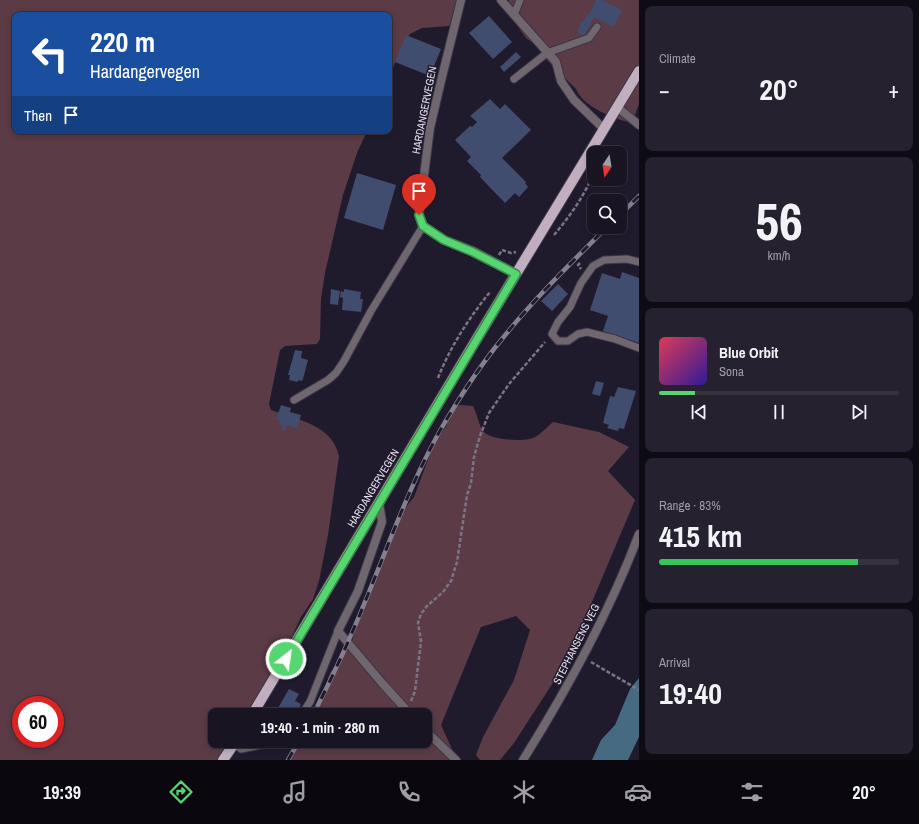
<!DOCTYPE html>
<meta charset="utf-8">
<style>
:root{--surface:#181422;--page:#25212f;--text:#f1f3f6;--muted:#9f9ea5;--line:#363340;--accent:#57d570}
body{margin:0;font-family:"Archivo Narrow",sans-serif;background:var(--page);color:var(--text);height:100vh;display:flex;flex-direction:column;font-size:15px;white-space:nowrap}
*{box-sizing:border-box;margin:0}
p{font-size:13px;color:var(--muted)}
.icon{flex:none;width:22px;height:22px;fill:none;stroke:currentColor;stroke-width:2;stroke-linecap:round;stroke-linejoin:round}
.map{position:relative;flex:1;overflow:hidden}
.sheet{display:flex;flex-direction:column;gap:6px;padding:6px;background:#0d0b13;width:280px}
.sheet>*{flex:none}
.top-card{position:absolute;left:12px;top:12px;width:380px;height:122px;border-radius:8px;box-shadow:0 2px 6px #0003,0 0 0 1px var(--line);background:#1a4fa0;color:#fff;overflow:hidden}
.needle{width:26px;rotate:192deg}
.fabs{position:absolute;left:587px;top:146px;display:grid;gap:8px}
.fabs a{display:grid;place-items:center;width:40px;height:40px;border-radius:8px;background:var(--surface);box-shadow:0 2px 6px #0003,0 0 0 1px var(--line);font-size:20px}
.speed{position:absolute;left:12px;top:696px;display:flex;gap:8px;font-size:20px;font-weight:700;text-align:center}
.speed>*{display:grid;place-content:center;width:52px;height:52px;border-radius:50%;background:var(--surface);box-shadow:0 2px 6px #0003,0 0 0 1px var(--line);line-height:1}
.speed .limit{border:6px solid #d22;background:#fff;color:#111}
.pin{position:absolute;display:grid;place-items:center;width:34px;height:34px;color:#fff;margin:-41px -17px;border-radius:50% 50% 50% 0;rotate:-45deg;box-shadow:0 0 4px #0007}
.pin .icon{rotate:45deg}
.me{position:absolute;width:44px;margin:-22px;rotate:30deg;stroke-linejoin:round;filter:drop-shadow(0 0 3px #0008)}
.turn{display:flex;align-items:center;gap:14px;height:84px;padding:0 12px;font-size:18px}
.turn .icon{width:52px;height:52px;stroke-width:2.5}
.turn b{display:block;font-size:28px;line-height:34px}
.then{display:flex;align-items:center;height:38px;padding:0 12px;background:#0003;gap:8px;font-size:15px}
.big{font-size:30px;font-weight:700;line-height:1.1}
.sheet .tile{flex:1;display:flex;flex-direction:column;justify-content:center;gap:6px;min-width:0;padding:0 14px;border-radius:8px;background:var(--page)}
.sheet .dial{align-items:center;gap:0}
.dial b{font-size:52px;line-height:1}
.song{display:flex;align-items:center;gap:12px}
.cover{width:48px;height:48px;border-radius:6px;background:linear-gradient(135deg,hsl(350 70% 55%),hsl(250 70% 35%))}
.played{height:4px;border-radius:2px;background:linear-gradient(90deg,var(--accent) 15%,var(--line) 15%)}
.keys{display:flex;justify-content:space-around;direction:ltr}
.heat{display:flex;justify-content:space-between;align-items:center;font-size:22px;direction:ltr}
.charge{height:6px;border-radius:3px;background:linear-gradient(90deg,#34c759 83%,var(--line) 0)}
.trip{position:absolute;left:208px;top:708px;width:224px;height:40px;border-radius:8px;background:var(--surface);box-shadow:0 2px 6px #0003,0 0 0 1px var(--line);font-weight:700;line-height:40px;text-align:center}
.tab-bar{display:flex;height:64px;justify-content:space-around;align-items:center;background:#0a080e;color:var(--muted)}
.tab-bar .icon{width:28px;height:28px}
.tab-bar .on{color:var(--accent)}
.tab-bar b{font-size:18px;color:var(--text)}
main{display:flex;flex:1;min-height:0}
.map>svg:first-child{display:block}
</style>
<main>
<div class="map">
<svg width="639" height="760" viewBox="0 0 639 760">
<rect width="100%" height="100%" fill="#201a2d"/>
<g fill="#5b3b45" fill-rule="evenodd">
<path d="M 0,0 L 458,0 L 455,15 L 449,26 L 422,28 L 410,34 L 406,39 L 389,76 L 389,15 L 15,15 L 15,131 L 367,131 L 357,153 L 343,195 L 325,273 L 321,299 L 320,339 L 317,344 L 285,346 L 280,350 L 269,404 L 271,410 C 297,420 332,424 339,456 L 328,535 L 319,581 L 313,599 L 301,617 L 278,666 L 248,715 L 215,715 L 215,741 L 236,741 L 228,760 L 0,760 ZM 21,705 L 55,705 L 55,739 L 21,739 Z"/>
<path d="M 509,0 L 639,0 L 639,104 L 632,123 C 613,118 584,108 576,89 L 544,57 L 537,46 L 526,38 L 518,27 L 509,10 Z"/>
<path d="M 460,405 L 473,406 C 477,413 479,427 484,432 C 491,440 524,442 533,438 C 540,435 547,427 553,422 L 599,432 L 629,447 L 608,471 L 635,500 L 586,616 L 556,678 L 514,743 L 500,760 L 480,760 L 476,755 L 483,737 L 514,680 L 530,630 L 516,616 L 481,627 L 441,725 L 457,760 L 287,760 L 297,741 L 425,741 L 425,715 L 315,715 L 330,673 L 350,646 L 375,572 L 395,525 L 401,513 L 414,497 L 432,449 L 446,426 L 454,407 Z"/>
</g>
<polygon fill="#456a82" points="639,678 639,737 628,760 592,760 601,740 615,725 630,689"/>
<g fill="#414d6e">
<polygon points="596,0 602,0 622,10 614,27 594,17 584,36 577,32 582,21 583,22 588,14 589,15"/>
<polygon points="489,16 512,42 493,59 469,33"/>
<polygon points="406,35 441,49 430,76 395,62"/>
<polygon points="516,52 521,57 504,72 500,67"/>
<polygon points="490,99 500,109 505,104 531,130 502,158 526,182 525,183 528,187 519,197 515,193 505,203 480,177 481,175 467,161 471,157 455,140 470,126 472,127 477,122 470,116"/>
<polygon points="357,173 396,185 383,230 344,218"/>
<polygon points="622,272 639,278 639,343 603,331 608,316 590,310 602,273 620,279"/>
<polygon points="558,284 568,294 552,311 541,301"/>
<polygon points="331,289 340,291 338,305 330,304"/>
<polygon points="344,289 361,292 360,299 363,299 361,312 342,310 343,298 340,297 341,291 344,292"/>
<polygon points="295,350 302,351 301,358 308,360 303,379 302,381 298,380 298,382 289,380 290,375 288,375"/>
<polygon points="596,381 604,383 600,396 592,394"/>
<polygon points="618,387 636,391 624,429 619,428 618,431 607,428 609,425 603,423 610,396 614,397"/>
<polygon points="281,405 291,408 290,412 301,415 297,428 286,425 285,431 282,430 283,425 279,424 280,421 276,420"/>
<polygon points="289,689 299,694 295,701 301,704 296,715 274,715"/>
</g>
<g fill="none" stroke-linecap="round" stroke-linejoin="round">
<defs>
<g id="lane">
<polyline points="514,15 520,0"/>
<polyline points="514,79 547,53 589,38 597,27"/>
<polyline points="639,262 627,259 604,260 593,266 581,283 570,307 558,322 552,334 558,341 568,341 578,334 587,332 615,339 639,348"/>
<polyline points="294,400 328,380 336,373 344,361 371,311 423,226"/>
<polyline points="301,715 310,702 338,631"/>
<polyline points="234,744 241,749 282,741"/>
</g>
<g id="street">
<polyline points="461,0 441,81 430,128 419,215 423,226 444,240 473,251 516,274"/>
<polyline points="501,0 556,62 561,81 574,100 604,129"/>
<polyline points="617,107 639,125"/>
<polyline points="379,502 382,522 358,591 338,631 382,683 411,715"/>
<polyline points="425,730 456,760"/>
<path d="M 523,760 C 568,688 609,614 639,534"/>
</g>
<g id="primary">
<polyline points="252,715 476,340 639,71"/>
<polyline points="223,760 236,741"/>
</g>
</defs>
<use href="#lane" stroke="#3b3548" stroke-width="9"/>
<use href="#street" stroke="#3b3548" stroke-width="10"/>
<use href="#primary" stroke="#3b3548" stroke-width="12"/>
<g stroke="#7a7585" stroke-width="2.5" stroke-dasharray="4 2" stroke-linecap="butt">
<path d="M 554,235 C 570,216 585,195 594,172"/>
<polyline points="499,255 502,250 511,253 516,252"/>
<polyline points="580,263 578,265 581,269"/>
<path d="M 438,378 C 450,347 469,318 490,292"/>
<polyline points="591,662 639,690"/>
<polyline points="411,701 415,691 421,641 418,623 421,614 427,606 443,592 451,581 457,562 467,495 471,483 474,457 480,436 489,413 509,384 545,342"/>
</g>
<use href="#lane" stroke="#6f666e" stroke-width="7"/>
<use href="#street" stroke="#6f666e" stroke-width="8"/>
<use href="#primary" stroke="#c1afbf" stroke-width="10"/>
<defs>
<g id="rail">
<polyline points="620,215 639,196"/>
<path d="M 313,715 C 333,676 351,637 367,597 C 390,541 411,482 441,429 C 459,398 479,367 502,339 C 534,299 571,263 607,227"/>
<polyline points="288,760 299,741"/>
</g>
</defs>
<use href="#rail" stroke="#858090" stroke-width="4.5"/>
<use href="#rail" stroke="#201a2d" stroke-width="3" stroke-dasharray="9" stroke-linecap="butt"/>
</g>
<g fill="none" stroke-linecap="round" stroke-linejoin="round">
<defs>
<polyline id="route" points="286,659 516,274 473,252 444,240 423,226 419,215"/>
</defs>
<use href="#route" stroke="#398a49" stroke-width="10"/>
<use href="#route" stroke="#57d570" stroke-width="7"/>
</g>
<g text-anchor="middle" stroke-width="3" stroke-linejoin="round" paint-order="stroke">
<g font-size="11" fill="#e2deeb" stroke="#201a2d">
<text transform="translate(424 110) rotate(-79)" y="4">HARDANGERVEGEN</text>
<text transform="translate(373 488) rotate(-59)" y="4">HARDANGERVEGEN</text>
<text transform="translate(576 644) rotate(-63)" y="4">STEPHANSENS VEG</text>
</g>
</g>
</svg>
<div class="fabs">
<a><svg class="needle" viewBox="-14 -14 28 28"><path d="M0-13l5 13h-10z" fill="#e53935"/><path d="M0 13l5-13h-10z" fill="#9f9ea5"/></svg></a>
<a><svg class="icon" aria-label="search" viewBox="0 0 24 24"><circle cx="10" cy="10" r="6"/><path d="M15 15l6 6"/></svg></a>
</div>
<div class="speed"><div class="limit">60</div></div>
<div class="pin" style="left:419px;top:215px;background:#d93025"><svg class="icon" aria-label="arrive" viewBox="0 0 24 24"><path d="M6 21V4h12l-3 4 3 4H6"/></svg></div>
<svg class="me" style="left:286px;top:659px" viewBox="-20 -20 40 40"><circle r="17" fill="#57d570" stroke="#fff" stroke-width="3"/><path d="M0-11L8 9 0 5-8 9z" fill="#fff"/></svg>
<div class="trip">19:40 · 1 min · 280 m</div>
<div class="top-card">
<div class="turn"><svg class="icon" aria-label="left" viewBox="0 0 24 24"><path d="M17 20v-9H6M10 6l-5 5 5 5"/></svg><div><b>220 m</b>Hardangervegen</div></div>
<div class="then">Then<svg class="icon" aria-label="arrive" viewBox="0 0 24 24"><path d="M6 21V4h12l-3 4 3 4H6"/></svg></div>
</div>
</div>
<section class="sheet">
<div class="tile"><p>Climate</p>
<div class="heat"><a>−</a><b class="big">20°</b><a>+</a></div>
</div>
<div class="tile dial"><b>56</b><p>km/h</p></div>
<div class="tile">
<div class="song"><i class="cover"></i><div><b>Blue Orbit</b><p>Sona</p></div></div>
<div class="played"></div>
<div class="keys"><svg class="icon" aria-label="previous" viewBox="0 0 24 24"><path d="M18 5L8 12l10 7zM5 5v14"/></svg><svg class="icon" aria-label="pause" viewBox="0 0 24 24"><path d="M8 5v14M16 5v14"/></svg><svg class="icon" aria-label="next" viewBox="0 0 24 24"><path d="M6 5l10 7-10 7zM19 5v14"/></svg></div>
</div>
<div class="tile"><p>Range · 83%</p><b class="big">415 km</b><div class="charge"></div></div>
<div class="tile"><p>Arrival</p><b class="big">19:40</b></div>
</section>
</main>
<nav class="tab-bar">
<b>19:39</b>
<svg class="icon on" aria-label="directions" viewBox="0 0 24 24"><path d="M12 3l9 9-9 9-9-9zM9 14v-3h6M13 9l2 2-2 2"/></svg>
<svg class="icon" aria-label="music" viewBox="0 0 24 24"><path d="M9 18V5l10-2v13"/><circle cx="6" cy="18" r="3"/><circle cx="16" cy="16" r="3"/></svg>
<svg class="icon" aria-label="phone" viewBox="0 0 24 24"><path d="M5 4h4l2 5-3 2q2 4 5 5l2-3 5 2v4C11 20 4 13 5 4z"/></svg>
<svg class="icon" aria-label="climate" viewBox="0 0 24 24"><path d="M12 3v18M4 7l16 10M4 17L20 7"/></svg>
<svg class="icon" aria-label="car" viewBox="0 0 24 24"><path d="M5 17H2v-5l4-1 3-4h7l3 4 3 1v5h-3M9 17h6M6 11h13"/><circle cx="7" cy="17" r="2"/><circle cx="17" cy="17" r="2"/></svg>
<svg class="icon" aria-label="filters" viewBox="0 0 24 24"><path d="M4 7h16M4 17h16"/><circle cx="9" cy="7" r="2"/><circle cx="15" cy="17" r="2"/></svg>
<b>20°</b>
</nav>
